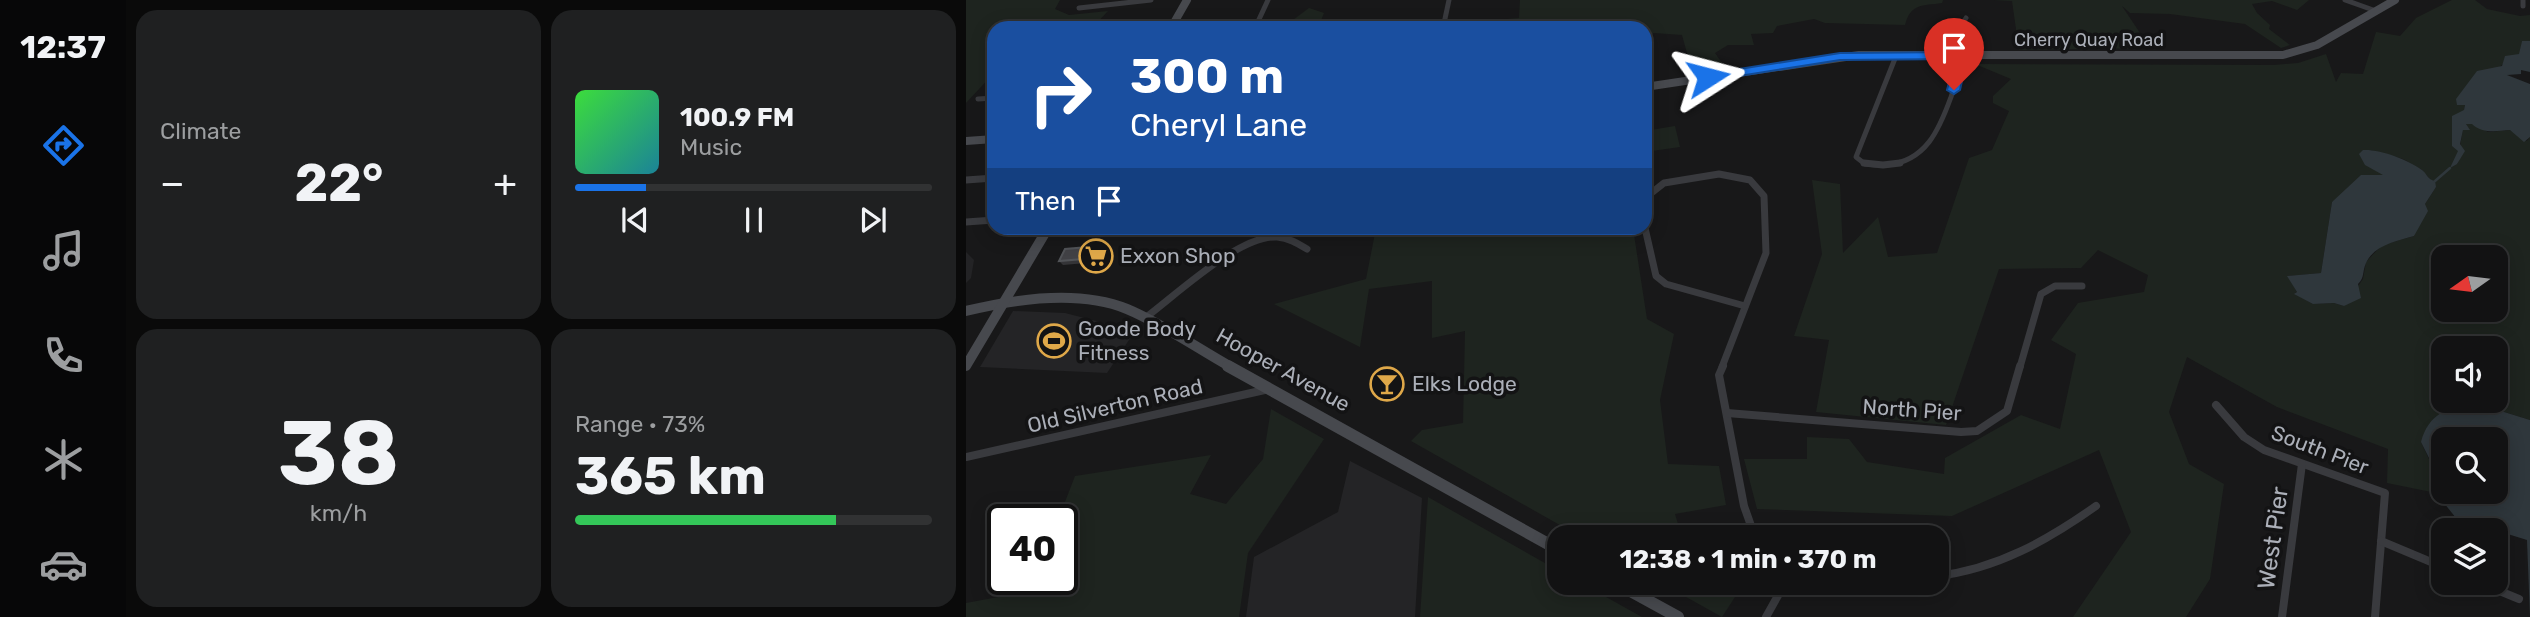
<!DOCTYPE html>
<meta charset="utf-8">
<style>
:root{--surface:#121213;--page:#1f2021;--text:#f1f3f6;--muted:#9c9ea0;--line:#313233;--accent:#1a73e8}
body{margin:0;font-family:Rubik,sans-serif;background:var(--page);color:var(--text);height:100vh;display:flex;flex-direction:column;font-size:26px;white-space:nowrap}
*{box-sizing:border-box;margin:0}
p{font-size:23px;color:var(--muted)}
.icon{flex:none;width:38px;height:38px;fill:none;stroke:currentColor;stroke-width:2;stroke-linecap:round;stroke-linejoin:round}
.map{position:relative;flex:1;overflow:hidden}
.details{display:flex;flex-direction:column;gap:10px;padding:10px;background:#0a0a0a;width:840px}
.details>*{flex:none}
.top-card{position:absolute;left:21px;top:21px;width:665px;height:214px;border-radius:21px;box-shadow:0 4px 18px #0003,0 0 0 2px var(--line);background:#1a4fa0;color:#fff;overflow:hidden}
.needle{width:46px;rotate:256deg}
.fabs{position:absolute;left:1465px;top:245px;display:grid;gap:14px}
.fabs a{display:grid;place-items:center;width:77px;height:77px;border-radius:14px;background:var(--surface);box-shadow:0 4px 18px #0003,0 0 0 2px var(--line);font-size:35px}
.speed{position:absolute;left:21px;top:504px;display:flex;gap:14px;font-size:35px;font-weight:700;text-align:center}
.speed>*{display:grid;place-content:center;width:91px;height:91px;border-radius:50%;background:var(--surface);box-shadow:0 4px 18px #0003,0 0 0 2px var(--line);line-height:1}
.speed .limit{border:4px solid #111;border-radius:10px;background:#fff;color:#111}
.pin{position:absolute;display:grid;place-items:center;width:60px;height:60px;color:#fff;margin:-72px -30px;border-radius:50% 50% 50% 0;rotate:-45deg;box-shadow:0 0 7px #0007}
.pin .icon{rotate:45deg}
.me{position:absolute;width:77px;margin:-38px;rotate:81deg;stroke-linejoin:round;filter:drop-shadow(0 0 5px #0008)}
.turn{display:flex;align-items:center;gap:24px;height:147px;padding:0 28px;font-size:32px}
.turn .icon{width:91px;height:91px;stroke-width:2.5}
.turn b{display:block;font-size:49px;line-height:60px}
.then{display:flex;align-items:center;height:66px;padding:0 28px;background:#0003;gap:14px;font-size:26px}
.big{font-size:52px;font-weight:700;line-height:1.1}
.details .card{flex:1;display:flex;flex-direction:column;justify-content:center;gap:10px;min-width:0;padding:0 24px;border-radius:21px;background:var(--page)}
.details .dial{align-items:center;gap:0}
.dial b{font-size:91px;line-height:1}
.song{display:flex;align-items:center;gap:21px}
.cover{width:84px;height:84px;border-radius:10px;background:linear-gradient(135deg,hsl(120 70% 55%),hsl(190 70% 35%))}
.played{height:7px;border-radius:4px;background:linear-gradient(90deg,var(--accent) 20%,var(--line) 20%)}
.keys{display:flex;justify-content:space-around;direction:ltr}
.heat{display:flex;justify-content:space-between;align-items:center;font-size:38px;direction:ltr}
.charge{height:10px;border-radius:5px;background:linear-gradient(90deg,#34c759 73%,var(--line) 0)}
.details .tiles{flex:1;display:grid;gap:10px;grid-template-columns:repeat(2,1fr)}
.trip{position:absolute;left:581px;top:525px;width:402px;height:70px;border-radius:21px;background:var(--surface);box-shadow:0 4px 18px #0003,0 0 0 2px var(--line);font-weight:700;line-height:70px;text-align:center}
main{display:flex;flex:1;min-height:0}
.dock{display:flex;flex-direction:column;width:126px;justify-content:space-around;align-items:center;background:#070708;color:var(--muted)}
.dock .icon{width:49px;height:49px}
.dock .current{color:var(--accent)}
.dock b{font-size:32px;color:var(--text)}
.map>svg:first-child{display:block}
</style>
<main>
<nav class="dock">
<b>12:37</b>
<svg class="icon current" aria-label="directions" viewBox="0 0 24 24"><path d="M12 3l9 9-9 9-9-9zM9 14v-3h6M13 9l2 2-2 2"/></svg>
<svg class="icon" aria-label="music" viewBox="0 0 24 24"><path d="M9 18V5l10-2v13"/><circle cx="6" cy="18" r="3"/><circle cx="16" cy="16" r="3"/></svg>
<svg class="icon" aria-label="phone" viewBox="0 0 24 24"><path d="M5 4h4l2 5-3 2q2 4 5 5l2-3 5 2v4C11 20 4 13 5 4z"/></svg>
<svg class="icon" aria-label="climate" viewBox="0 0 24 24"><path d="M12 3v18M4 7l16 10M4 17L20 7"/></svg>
<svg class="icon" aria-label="car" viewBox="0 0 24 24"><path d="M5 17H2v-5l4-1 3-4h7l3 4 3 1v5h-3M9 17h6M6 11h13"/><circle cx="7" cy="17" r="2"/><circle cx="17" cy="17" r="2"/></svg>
</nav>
<section class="details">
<div class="tiles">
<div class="card"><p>Climate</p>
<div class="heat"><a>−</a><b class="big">22°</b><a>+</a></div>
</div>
<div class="card">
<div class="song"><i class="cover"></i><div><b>100.9 FM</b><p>Music</p></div></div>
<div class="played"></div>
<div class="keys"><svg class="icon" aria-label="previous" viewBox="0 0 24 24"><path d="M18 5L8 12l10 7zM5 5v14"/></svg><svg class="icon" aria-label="pause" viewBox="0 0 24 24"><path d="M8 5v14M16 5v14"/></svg><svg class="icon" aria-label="next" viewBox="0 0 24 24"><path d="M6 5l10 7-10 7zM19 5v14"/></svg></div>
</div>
<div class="card dial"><b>38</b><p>km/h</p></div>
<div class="card"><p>Range · 73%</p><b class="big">365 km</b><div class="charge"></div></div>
</div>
</section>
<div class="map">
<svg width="1564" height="617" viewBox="0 0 1564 617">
<rect width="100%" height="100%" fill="#181819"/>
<g fill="#242426">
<polygon points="47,311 99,313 169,331 141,373 14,367"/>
<polygon points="384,461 456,498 449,617 280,617 288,557 372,512"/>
</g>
<g fill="#1e241f" fill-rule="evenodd">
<polygon points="0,0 94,0 89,9 103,15 142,11 126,28 28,28 28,73 0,103"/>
<path d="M 554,0 L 977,0 L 976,3 C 956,6 945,3 939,25 L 859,23 L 848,19 L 811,26 L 807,33 L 785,34 L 788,45 L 762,45 L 749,53 L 758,66 L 726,71 L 716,35 L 688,33 L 679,36 L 679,28 L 517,28 L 528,20 L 553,18 Z"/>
<polygon points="1028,0 1343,0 1331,10 1306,1 1286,4 1291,13 1304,25 1303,29 1324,45 1315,48 1279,24 1204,14 1164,13 1156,6 1184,48 1053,50 1046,1"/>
<path d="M 1486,0 L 1509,0 L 1521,9 L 1554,16 L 1564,15 L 1564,41 L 1556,41 L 1554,54 L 1546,56 L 1491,105 L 1499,105 L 1491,164 L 1497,129 L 1502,130 L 1500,124 L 1506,123 L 1522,132 L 1544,130 L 1561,141 L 1564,137 L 1564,420 L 1509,403 L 1455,442 L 1477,489 L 1470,493 L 1421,483 L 1422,449 L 1311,407 L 1221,357 L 1203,412 L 1223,464 L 1258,484 L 1244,579 L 1220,617 L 1107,617 L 1165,532 L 1133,450 L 986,516 L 791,509 L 778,459 L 841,459 L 841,437 L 883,439 L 901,462 L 978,474 L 979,458 L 1055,415 L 1094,429 L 1110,354 L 1085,340 L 1112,303 L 1178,292 L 1182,275 L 1132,250 L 1115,268 L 1033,269 L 980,425 L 850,412 L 863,340 L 828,336 L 856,254 L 846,180 L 874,184 L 877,253 L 912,217 L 922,257 L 971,253 L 1003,158 L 1026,150 L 1043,111 L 1027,103 L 1027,96 L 1045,79 L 1009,64 L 1308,65 L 1332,63 L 1360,54 L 1370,82 L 1375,73 L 1397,74 L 1410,32 L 1434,36 L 1450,18 ZM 1404,150 L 1437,159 L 1456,170 L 1470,187 L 1459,204 L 1448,236 L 1416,245 L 1400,262 L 1397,279 L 1378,306 L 1368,303 L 1347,304 L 1329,293 L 1331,292 L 1322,276 L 1355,273 L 1366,202 L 1418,175 ZM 1477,257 L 1530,257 L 1530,310 L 1477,310 ZM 1477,348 L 1530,348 L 1530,401 L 1477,401 Z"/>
<polygon points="343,8 358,13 352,28 322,28 323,23"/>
<polygon points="709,126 714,147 679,152 679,131"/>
<polygon points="410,228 667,228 681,319 708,334 694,400 702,464 753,466 760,505 709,514 716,537 615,537 445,441 456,430 497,423 499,331 466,338 466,281 403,289 394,347 308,304 400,279"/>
<polygon points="305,409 358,439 282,553 273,617 0,617 0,603 64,591 69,579 96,579 96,520 92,520 109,476 245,455 224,494 260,504 297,459"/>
<polygon points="462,497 593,571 593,583 615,583 676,617 454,617"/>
<polygon points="695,583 778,583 756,617"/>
</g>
<g fill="#2f373c">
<path d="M 1556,41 L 1564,41 L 1564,72 L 1555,70 L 1555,74 L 1541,75 L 1564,84 L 1564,137 L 1558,142 L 1544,130 C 1531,131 1516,134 1506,124 L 1500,124 L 1504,130 L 1497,130 L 1494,144 L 1499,151 L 1491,164 L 1484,168 L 1492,151 L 1486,146 L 1486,116 L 1498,110 L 1499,105 L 1491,105 L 1490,99 L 1511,71 L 1536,66 L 1539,56 L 1553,54 Z"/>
<path d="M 1397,150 C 1414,149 1443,160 1456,170 C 1462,175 1461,179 1469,181 L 1470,187 L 1459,204 L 1462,211 L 1448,236 C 1431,241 1408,245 1400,263 C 1396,272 1399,277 1392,284 L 1395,298 L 1378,306 L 1368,303 L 1347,304 L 1328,294 L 1331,292 L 1321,276 L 1355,273 L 1366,202 L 1395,175 L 1417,175 L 1399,165 L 1393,154 Z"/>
<path d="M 1509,403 L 1564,420 L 1564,617 L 1561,540 L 1490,518 L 1470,493 L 1477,489 L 1477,492 L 1530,492 L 1530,439 L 1477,439 L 1477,486 L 1455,442 C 1463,413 1481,408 1509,403 Z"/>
</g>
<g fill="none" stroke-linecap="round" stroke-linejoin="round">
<polyline stroke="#2f373c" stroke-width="2.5" points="1469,181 1484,168"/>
<g stroke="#393a3e" stroke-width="5">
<polyline points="1379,0 1410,11"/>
<polyline points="1557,0 1557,6"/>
<polyline points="113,8 185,0"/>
<polyline points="289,28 302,0"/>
<polyline points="477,28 483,0"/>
<polyline points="12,99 28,98"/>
<polyline points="910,165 899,164 890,157 930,56"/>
<path d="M 921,165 C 960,161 973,130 985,97 C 989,85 994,72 995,59 C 995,50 992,41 991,32 L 1000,18"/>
</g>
<g stroke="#393a3e" stroke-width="7">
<polyline points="898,163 917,165 934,163"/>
<polyline points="22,178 28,168"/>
<polyline points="0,180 28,178"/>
<polyline points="679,198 698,183 753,174 784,180 798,196 800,253 756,367"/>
<polyline points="0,222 28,220"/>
<polyline points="679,228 690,276 700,284 779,306"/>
<path d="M 179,318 C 210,295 273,235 311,237 C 323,238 331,243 341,249"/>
<polyline points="1054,367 1075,294 1089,286 1116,286"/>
</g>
<g stroke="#393a3e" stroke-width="8">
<polyline points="757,366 753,375 778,506 789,537"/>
<polyline points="1250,405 1278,437 1298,450 1419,493 1409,617"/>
<polyline points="761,413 995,432 1011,431 1041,411 1054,366"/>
<polyline points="0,457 303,389"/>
<polyline points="1415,541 1477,567"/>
<path d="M 971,576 C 1031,569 1082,540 1130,506"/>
<polyline points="1514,583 1553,599"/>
<polyline points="800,617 819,583"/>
<polyline points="1316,617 1336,464"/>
</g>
<g stroke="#47494e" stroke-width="8">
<polyline points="205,28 221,0"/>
<polyline points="679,87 893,55 1317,55 1351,45 1429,0"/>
<polyline points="0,141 28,139"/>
</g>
<g stroke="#47494e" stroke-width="10">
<path d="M 0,311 C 49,299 112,289 161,309 C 197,324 231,348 265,367"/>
<polyline points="0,366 82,228"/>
</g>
<g stroke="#47494e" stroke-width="12">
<polyline points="262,366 593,550"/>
<polyline points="650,583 712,617"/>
</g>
</g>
<polygon fill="#343437" points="135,246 138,250 132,262 97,265 93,261"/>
<g fill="#232325">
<polygon points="135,246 138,250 132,262 129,258"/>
<polygon points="0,252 8,260 5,278 0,283"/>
</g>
<polygon fill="#414145" stroke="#515357" stroke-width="2" points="135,246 129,258 93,261 99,249"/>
<polygon fill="#1a73e8" stroke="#114b97" stroke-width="2" points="996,52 1002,55 994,90 988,94 981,90 989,59 874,60 742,81 736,77 742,74 874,53"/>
<defs>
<symbol id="supermarket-ring" viewBox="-11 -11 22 22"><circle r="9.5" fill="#131314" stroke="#dfa849" stroke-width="1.5"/><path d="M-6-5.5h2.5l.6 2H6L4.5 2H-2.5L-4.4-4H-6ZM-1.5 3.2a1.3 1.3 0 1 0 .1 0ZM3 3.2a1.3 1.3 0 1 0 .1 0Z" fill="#dfa849"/></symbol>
<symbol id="stadium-ring" viewBox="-11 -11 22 22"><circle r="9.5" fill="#131314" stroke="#dfa849" stroke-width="1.5"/><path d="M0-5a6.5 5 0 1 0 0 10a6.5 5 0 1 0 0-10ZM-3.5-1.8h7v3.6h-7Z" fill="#dfa849"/></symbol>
<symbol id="bar-ring" viewBox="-11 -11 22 22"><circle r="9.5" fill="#131314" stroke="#dfa849" stroke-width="1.5"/><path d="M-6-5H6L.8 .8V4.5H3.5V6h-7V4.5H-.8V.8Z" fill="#dfa849"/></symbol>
</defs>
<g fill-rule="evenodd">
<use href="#supermarket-ring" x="111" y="237" width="38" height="38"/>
<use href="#stadium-ring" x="69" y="322" width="38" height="38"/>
<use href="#bar-ring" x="402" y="365" width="38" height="38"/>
</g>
<g text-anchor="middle" stroke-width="7" stroke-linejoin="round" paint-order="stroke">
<g font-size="18" fill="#abafb8" stroke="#131314">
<text x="1123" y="46">Cherry Quay Road</text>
</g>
<g font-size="21" fill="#abafb8" stroke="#131314" text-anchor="start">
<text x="154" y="263">Exxon Shop</text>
<text x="112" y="336">Goode Body<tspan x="112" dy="24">Fitness</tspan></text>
<text x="446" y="391">Elks Lodge</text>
</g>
<g font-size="21" fill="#abafb8" stroke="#131314">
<text transform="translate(317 370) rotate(29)" y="7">Hooper Avenue</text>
<text transform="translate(149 406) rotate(-13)" y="7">Old Silverton Road</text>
<text transform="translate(946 410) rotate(4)" y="7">North Pier</text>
<text transform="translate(1354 450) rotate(21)" y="7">South Pier</text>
</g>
<g font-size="24" fill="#abafb8" stroke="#131314">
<text transform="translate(1307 538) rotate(-82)" y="8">West Pier</text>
</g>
</g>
</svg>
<div class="fabs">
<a><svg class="needle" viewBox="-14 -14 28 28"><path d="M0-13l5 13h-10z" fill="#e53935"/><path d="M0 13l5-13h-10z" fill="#9c9ea0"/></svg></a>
<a><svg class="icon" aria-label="sound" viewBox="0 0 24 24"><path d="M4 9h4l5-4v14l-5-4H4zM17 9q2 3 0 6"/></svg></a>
<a><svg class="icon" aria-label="search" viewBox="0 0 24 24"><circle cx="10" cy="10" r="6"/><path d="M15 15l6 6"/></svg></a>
<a><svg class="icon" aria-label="layers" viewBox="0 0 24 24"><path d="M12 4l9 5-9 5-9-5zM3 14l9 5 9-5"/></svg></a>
</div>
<div class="speed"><div class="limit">40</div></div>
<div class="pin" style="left:988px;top:90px;background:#d93025"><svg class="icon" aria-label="arrive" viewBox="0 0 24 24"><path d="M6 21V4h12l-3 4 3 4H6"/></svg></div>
<svg class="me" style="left:742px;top:77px" viewBox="-20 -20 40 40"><path d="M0-17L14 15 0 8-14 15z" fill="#1a73e8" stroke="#fff" stroke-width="4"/></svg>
<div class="trip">12:38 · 1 min · 370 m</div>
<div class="top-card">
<div class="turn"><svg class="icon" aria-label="right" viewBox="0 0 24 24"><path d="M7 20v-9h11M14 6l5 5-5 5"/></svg><div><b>300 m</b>Cheryl Lane</div></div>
<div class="then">Then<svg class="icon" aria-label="arrive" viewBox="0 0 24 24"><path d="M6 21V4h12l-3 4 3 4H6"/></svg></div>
</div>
</div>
</main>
